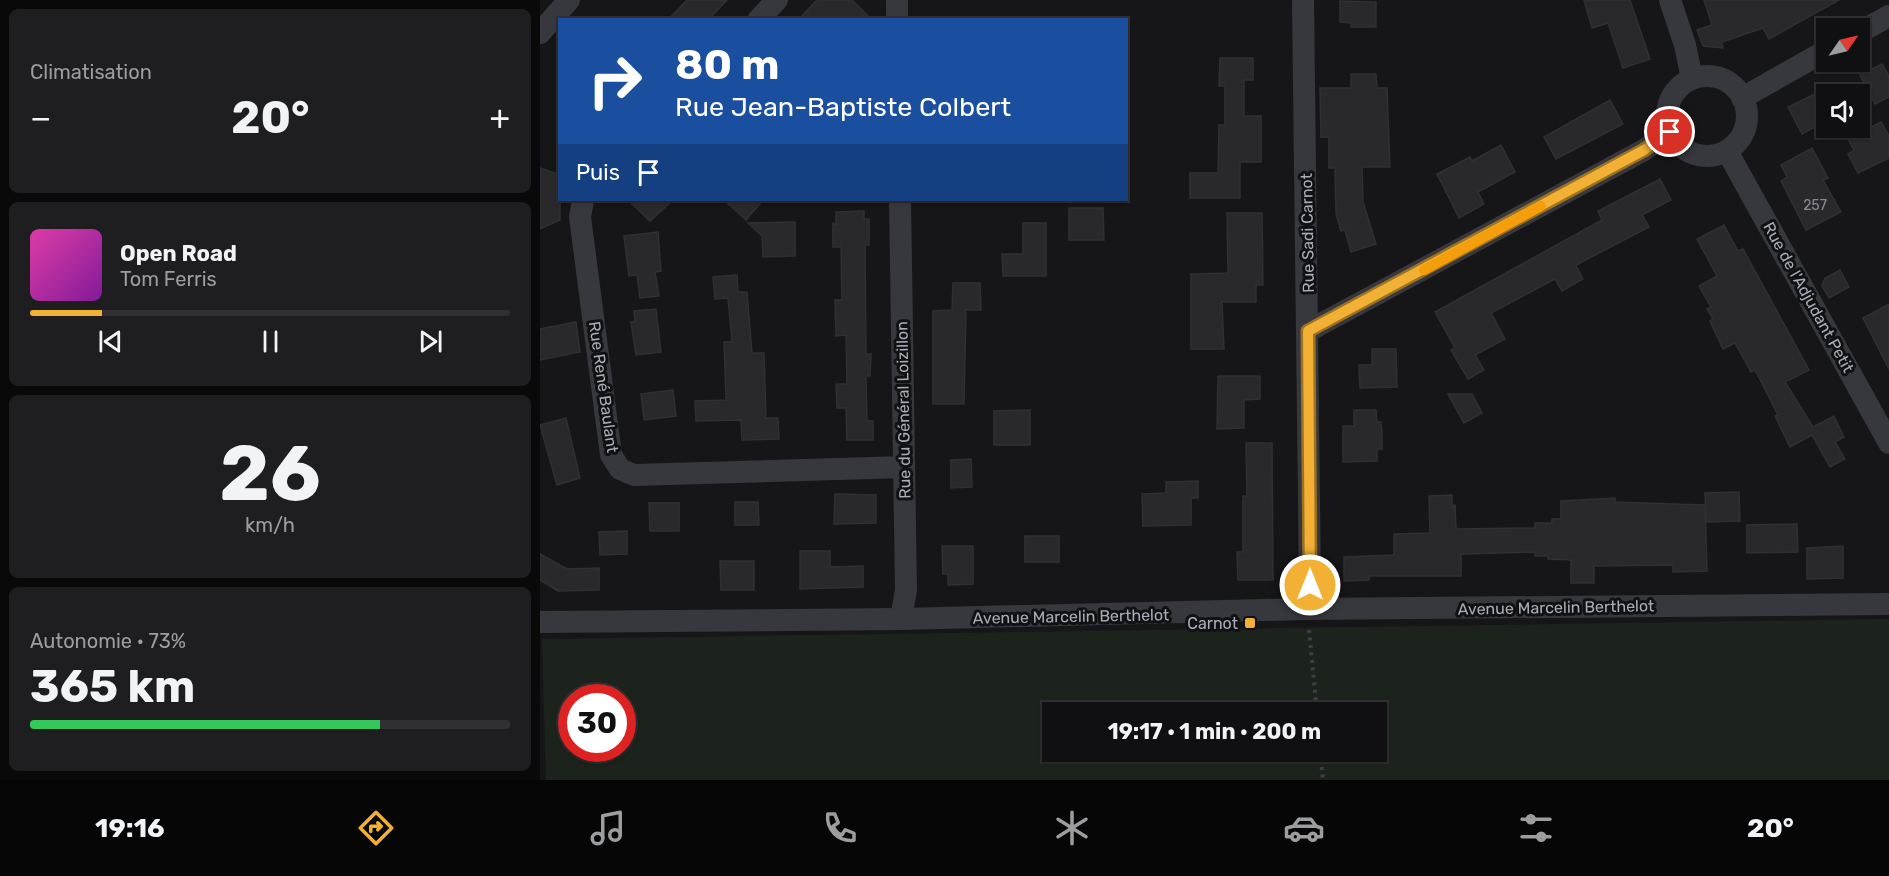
<!DOCTYPE html>
<html lang="fr">
<meta charset="utf-8">
<style>
:root{--surface:#101012;--page:#1e1e20;--text:#f1f3f6;--muted:#9c9d9f;--line:#303032;--accent:#f2b134}
body{margin:0;font-family:Rubik,sans-serif;background:var(--page);color:var(--text);height:100vh;display:flex;flex-direction:column;font-size:22px;white-space:nowrap}
*{box-sizing:border-box;margin:0}
p{font-size:20px;color:var(--muted)}
.icon{flex:none;width:33px;height:33px;fill:none;stroke:currentColor;stroke-width:2;stroke-linecap:round;stroke-linejoin:round}
.map{position:relative;flex:1;overflow:hidden}
.drawer{display:flex;flex-direction:column;gap:9px;padding:9px;background:#09090a;width:540px}
.drawer>*{flex:none}
.guide{position:absolute;left:18px;top:18px;width:570px;height:183px;border-radius:0px;box-shadow:0 2px 4px #0004,0 0 0 2px var(--line);background:#1a4fa0;color:#fff;overflow:hidden}
.needle{width:39px;rotate:56deg}
.buttons{position:absolute;left:1276px;top:18px;display:grid;gap:12px}
.buttons a{display:grid;place-items:center;width:54px;height:54px;border-radius:0px;background:var(--surface);box-shadow:0 2px 4px #0004,0 0 0 2px var(--line);font-size:30px}
.speed{position:absolute;left:18px;top:684px;display:flex;gap:12px;font-size:30px;font-weight:700;text-align:center}
.speed>*{display:grid;place-content:center;width:78px;height:78px;border-radius:50%;background:var(--surface);box-shadow:0 2px 4px #0004,0 0 0 2px var(--line);line-height:1}
.speed .limit{border:9px solid #d22;background:#fff;color:#111}
.pin{position:absolute;display:grid;place-items:center;width:51px;height:51px;color:#fff;margin:-26px;border:3px solid #fff;border-radius:50%;box-shadow:0 2px 6px #0007}
.me{position:absolute;width:66px;margin:-33px;rotate:0deg;stroke-linejoin:round;filter:drop-shadow(0 0 4px #0008)}
.turn{display:flex;align-items:center;gap:21px;height:126px;padding:0 18px;font-size:27px}
.turn .icon{width:78px;height:78px;stroke-width:2.5}
.turn b{display:block;font-size:42px;line-height:51px}
.then{display:flex;align-items:center;height:57px;padding:0 18px;background:#0003;gap:12px;font-size:22px}
.big{font-size:45px;font-weight:700;line-height:1.1}
.drawer .widget{flex:1;display:flex;flex-direction:column;justify-content:center;gap:9px;min-width:0;padding:0 21px;border-radius:9px;background:var(--page)}
.drawer .dial{align-items:center;gap:0}
.dial b{font-size:78px;line-height:1}
.song{display:flex;align-items:center;gap:18px}
.cover{width:72px;height:72px;border-radius:9px;background:linear-gradient(135deg,hsl(320 70% 55%),hsl(290 70% 35%))}
.played{height:6px;border-radius:3px;background:linear-gradient(90deg,var(--accent) 15%,var(--line) 15%)}
.keys{display:flex;justify-content:space-around;direction:ltr}
.heat{display:flex;justify-content:space-between;align-items:center;font-size:33px;direction:ltr}
.charge{height:9px;border-radius:4px;background:linear-gradient(90deg,#34c759 73%,var(--line) 0)}
.trip{position:absolute;left:502px;top:702px;width:345px;height:60px;border-radius:0px;background:var(--surface);box-shadow:0 2px 4px #0004,0 0 0 2px var(--line);font-weight:700;line-height:60px;text-align:center}
.tab-bar{display:flex;height:96px;justify-content:space-around;align-items:center;background:#060607;color:var(--muted)}
.tab-bar .icon{width:42px;height:42px}
.tab-bar .current{color:var(--accent)}
.tab-bar b{font-size:27px;color:var(--text)}
main{display:flex;flex:1;min-height:0}
.map>svg:first-child{display:block}
</style>
<main>
<section class="drawer">
<div class="widget"><p>Climatisation</p>
<div class="heat"><a>−</a><b class="big">20°</b><a>+</a></div>
</div>
<div class="widget">
<div class="song"><i class="cover"></i><div><b>Open Road</b><p>Tom Ferris</p></div></div>
<div class="played"></div>
<div class="keys"><svg class="icon" aria-label="previous" viewBox="0 0 24 24"><path d="M18 5L8 12l10 7zM5 5v14"/></svg><svg class="icon" aria-label="pause" viewBox="0 0 24 24"><path d="M8 5v14M16 5v14"/></svg><svg class="icon" aria-label="next" viewBox="0 0 24 24"><path d="M6 5l10 7-10 7zM19 5v14"/></svg></div>
</div>
<div class="widget dial"><b>26</b><p>km/h</p></div>
<div class="widget"><p>Autonomie · 73%</p><b class="big">365 km</b><div class="charge"></div></div>
</section>
<div class="map">
<svg width="1349" height="780" viewBox="0 0 1349 780">
<rect width="100%" height="100%" fill="#161618"/>
<path fill="#1c231d" fill-rule="evenodd" d="M 1349,619 L 1349,780 L 6,780 L 2,639 ZM 32,698 L 82,698 L 82,748 L 32,748 ZM 513,712 L 837,712 L 837,752 L 513,752 Z"/>
<g fill="#29292c" stroke="#303034" stroke-width="1.5">
<polygon points="147,0 187,0 168,20 128,20"/>
<polygon points="277,0 312,0 332,20 258,20"/>
<polygon points="1044,0 1090,0 1110,59 1083,68 1068,23 1052,28"/>
<polygon points="1164,0 1299,0 1229,39 1223,28 1182,42 1183,48 1163,46 1157,30 1172,25"/>
<polygon points="800,1 836,2 836,27 811,27 811,23 800,22"/>
<polygon points="680,58 713,58 713,80 704,80 704,116 721,116 721,162 700,162 700,198 650,198 650,173 678,173 679,125 685,125 685,86 679,86"/>
<polygon points="1342,64 1349,76 1349,97 1335,104 1320,75"/>
<polygon points="811,74 836,74 837,88 847,88 850,167 822,167 823,202 836,244 811,252 805,230 801,231 796,214 795,168 789,168 789,137 781,137 780,88 811,88"/>
<polygon points="1287,88 1287,120 1262,134 1248,107"/>
<polygon points="1070,100 1083,124 1016,159 1004,137"/>
<polygon points="1341,122 1349,136 1349,158 1318,173 1308,154 1314,150 1308,139"/>
<polygon points="961,145 975,172 938,192 944,204 919,218 897,174 930,157 932,161"/>
<polygon points="1272,148 1288,178 1283,180 1301,212 1266,230 1241,181 1247,177 1241,165"/>
<polygon points="0,168 20,175 20,220 0,229"/>
<polygon points="1120,179 1131,200 1102,215 1109,227 1036,265 1043,279 1022,291 1015,279 951,313 965,339 935,355 944,370 928,379 911,350 915,348 895,312 1062,220 1058,211"/>
<polygon points="88,200 133,200 110,221"/>
<polygon points="184,200 223,200 206,220"/>
<polygon points="529,208 563,208 564,240 529,240"/>
<polygon points="324,211 324,219 329,219 329,245 325,245 326,354 331,354 330,376 326,376 327,421 333,421 333,440 307,440 306,408 297,408 296,384 307,384 306,335 296,336 295,300 302,300 301,247 293,247 293,223 296,224 296,212"/>
<polygon points="687,213 722,213 723,285 716,285 716,302 682,302 684,349 651,349 651,274 688,273"/>
<polygon points="255,222 255,256 223,257 222,236 208,223"/>
<polygon points="483,223 506,223 506,276 463,276 462,254 483,254"/>
<polygon points="1184,225 1198,251 1203,249 1269,370 1245,382 1273,427 1294,416 1304,437 1295,442 1305,459 1290,467 1272,435 1250,447 1235,416 1238,415 1215,370 1211,372 1195,343 1183,349 1170,321 1173,319 1167,309 1171,307 1159,286 1177,276 1157,239"/>
<polygon points="118,232 121,271 115,272 119,296 100,298 97,275 89,276 84,236"/>
<polygon points="1300,270 1309,287 1289,298 1282,286 1285,278"/>
<polygon points="197,275 198,292 207,292 212,353 224,353 226,418 238,418 239,439 202,440 201,420 156,421 155,401 186,400 184,342 192,342 188,298 175,299 173,277"/>
<polygon points="413,283 440,283 441,310 426,310 424,404 393,404 393,311 412,310"/>
<polygon points="1349,304 1349,369 1323,318"/>
<polygon points="116,309 121,352 96,355 91,322 95,321 94,311"/>
<polygon points="36,322 40,352 0,360 0,329"/>
<polygon points="832,349 856,349 857,387 820,388 819,365 832,365"/>
<polygon points="678,376 720,376 720,399 704,400 704,428 677,429"/>
<polygon points="133,390 136,416 104,420 101,394"/>
<polygon points="908,394 932,394 942,413 924,423"/>
<polygon points="490,410 490,445 454,445 454,411"/>
<polygon points="814,410 836,410 837,422 841,422 842,435 842,449 837,449 837,461 803,462 803,426 814,426"/>
<polygon points="26,418 40,478 17,485 0,425"/>
<polygon points="706,443 732,443 733,580 698,580 697,552 703,552 703,496 707,496"/>
<polygon points="431,459 432,487 411,488 411,460"/>
<polygon points="658,481 658,498 651,498 651,525 603,526 602,494 626,493 626,482"/>
<polygon points="1199,492 1200,521 1166,522 1165,493"/>
<polygon points="295,494 336,495 336,523 294,524"/>
<polygon points="912,495 912,506 915,505 916,529 995,528 995,523 1012,523 1012,519 1021,519 1021,501 1075,498 1075,502 1165,505 1167,571 1133,572 1133,565 1054,566 1054,583 1031,583 1031,560 1008,559 1008,556 995,556 995,552 921,554 921,576 829,576 829,580 804,581 804,557 854,555 854,534 890,533 889,496"/>
<polygon points="195,502 218,502 219,525 195,525"/>
<polygon points="109,503 139,503 139,531 110,531"/>
<polygon points="1257,524 1258,552 1207,553 1207,525"/>
<polygon points="87,531 87,554 60,555 59,532"/>
<rect x="485" y="536" width="34" height="26"/>
<polygon points="402,546 433,546 433,584 408,585 408,574 403,574"/>
<polygon points="1303,546 1303,578 1267,579 1267,548"/>
<polygon points="260,551 290,551 290,566 293,567 323,566 323,587 260,589"/>
<polygon points="0,554 27,569 59,568 59,590 18,591 0,580"/>
<polygon points="180,561 214,561 214,590 181,590"/>
</g>
<g fill="none" stroke-linecap="round" stroke-linejoin="round">
<g stroke="#3d3f44" stroke-width="4" stroke-dasharray="3 4.5" stroke-linecap="butt">
<polyline points="769,630 777,712"/>
<polyline points="780,752 783,780"/>
</g>
<g stroke="#37383d" stroke-width="22">
<polyline points="357,0 357,20"/>
<polyline points="763,0 770,586 766,609"/>
<polyline points="1130,0 1145,45 1152,79"/>
<polyline points="218,20 237,0"/>
<polyline points="1320,32 1349,16"/>
<polyline points="0,33 29,0"/>
<circle cx="1167" cy="116" r="40"/>
<polyline points="1202,98 1287,50"/>
<polyline points="1187,151 1349,443"/>
<polyline points="43,200 40,217 71,455 80,469 94,475 364,467"/>
<polyline points="360,200 366,590 361,619"/>
<polyline points="768,331 1104,150 1130,132"/>
<polyline points="0,622 361,619 766,609 1349,604"/>
</g>
</g>
<g fill="none" stroke-linecap="round" stroke-linejoin="round">
<defs>
<polyline id="route" points="770,585 768,331 1104,150 1130,132"/>
</defs>
<use href="#route" stroke="#9d7322" stroke-width="15"/>
<use href="#route" stroke="#f2b134" stroke-width="10"/>
<polyline stroke="#f59e0b" stroke-width="10" points="884,270 1001,206"/>
</g>
<rect fill="#f2b134" stroke="#111113" stroke-width="2" x="704" y="617" width="12" height="12" rx="3"/>
<g text-anchor="middle" stroke-width="6" stroke-linejoin="round" paint-order="stroke">
<g font-size="14" fill="#888b94">
<text x="1275" y="210">257</text>
</g>
<g font-size="16" fill="#a8adb8" stroke="#111113">
<text transform="translate(767 233) rotate(-91)" y="6">Rue Sadi Carnot</text>
<text transform="translate(1269 297) rotate(61)" y="6">Rue de l'Adjudant Petit</text>
<text transform="translate(64 387) rotate(82)" y="6">Rue René Baulant</text>
<text transform="translate(363 410) rotate(-91)" y="6">Rue du Général Loizillon</text>
<text transform="translate(1016 607) rotate(-1)" y="6">Avenue Marcelin Berthelot</text>
<text transform="translate(531 616) rotate(-1)" y="6">Avenue Marcelin Berthelot</text>
</g>
<g font-size="16" fill="#a8adb8" stroke="#111113" text-anchor="end">
<text x="698" y="629">Carnot</text>
</g>
</g>
</svg>
<div class="buttons">
<a><svg class="needle" viewBox="-14 -14 28 28"><path d="M0-13l5 13h-10z" fill="#e53935"/><path d="M0 13l5-13h-10z" fill="#9c9d9f"/></svg></a>
<a><svg class="icon" aria-label="sound" viewBox="0 0 24 24"><path d="M4 9h4l5-4v14l-5-4H4zM17 9q2 3 0 6"/></svg></a>
</div>
<div class="speed"><div class="limit">30</div></div>
<div class="pin" style="left:1130px;top:132px;background:#d93025"><svg class="icon" aria-label="arrive" viewBox="0 0 24 24"><path d="M6 21V4h12l-3 4 3 4H6"/></svg></div>
<svg class="me" style="left:770px;top:585px" viewBox="-20 -20 40 40"><circle r="17" fill="#f2b134" stroke="#fff" stroke-width="3"/><path d="M0-11L8 9 0 5-8 9z" fill="#fff"/></svg>
<div class="trip">19:17 · 1 min · 200 m</div>
<div class="guide">
<div class="turn"><svg class="icon" aria-label="right" viewBox="0 0 24 24"><path d="M7 20v-9h11M14 6l5 5-5 5"/></svg><div><b>80 m</b>Rue Jean-Baptiste Colbert</div></div>
<div class="then">Puis<svg class="icon" aria-label="arrive" viewBox="0 0 24 24"><path d="M6 21V4h12l-3 4 3 4H6"/></svg></div>
</div>
</div>
</main>
<nav class="tab-bar">
<b>19:16</b>
<svg class="icon current" aria-label="directions" viewBox="0 0 24 24"><path d="M12 3l9 9-9 9-9-9zM9 14v-3h6M13 9l2 2-2 2"/></svg>
<svg class="icon" aria-label="music" viewBox="0 0 24 24"><path d="M9 18V5l10-2v13"/><circle cx="6" cy="18" r="3"/><circle cx="16" cy="16" r="3"/></svg>
<svg class="icon" aria-label="phone" viewBox="0 0 24 24"><path d="M5 4h4l2 5-3 2q2 4 5 5l2-3 5 2v4C11 20 4 13 5 4z"/></svg>
<svg class="icon" aria-label="climate" viewBox="0 0 24 24"><path d="M12 3v18M4 7l16 10M4 17L20 7"/></svg>
<svg class="icon" aria-label="car" viewBox="0 0 24 24"><path d="M5 17H2v-5l4-1 3-4h7l3 4 3 1v5h-3M9 17h6M6 11h13"/><circle cx="7" cy="17" r="2"/><circle cx="17" cy="17" r="2"/></svg>
<svg class="icon" aria-label="filters" viewBox="0 0 24 24"><path d="M4 7h16M4 17h16"/><circle cx="9" cy="7" r="2"/><circle cx="15" cy="17" r="2"/></svg>
<b>20°</b>
</nav>
